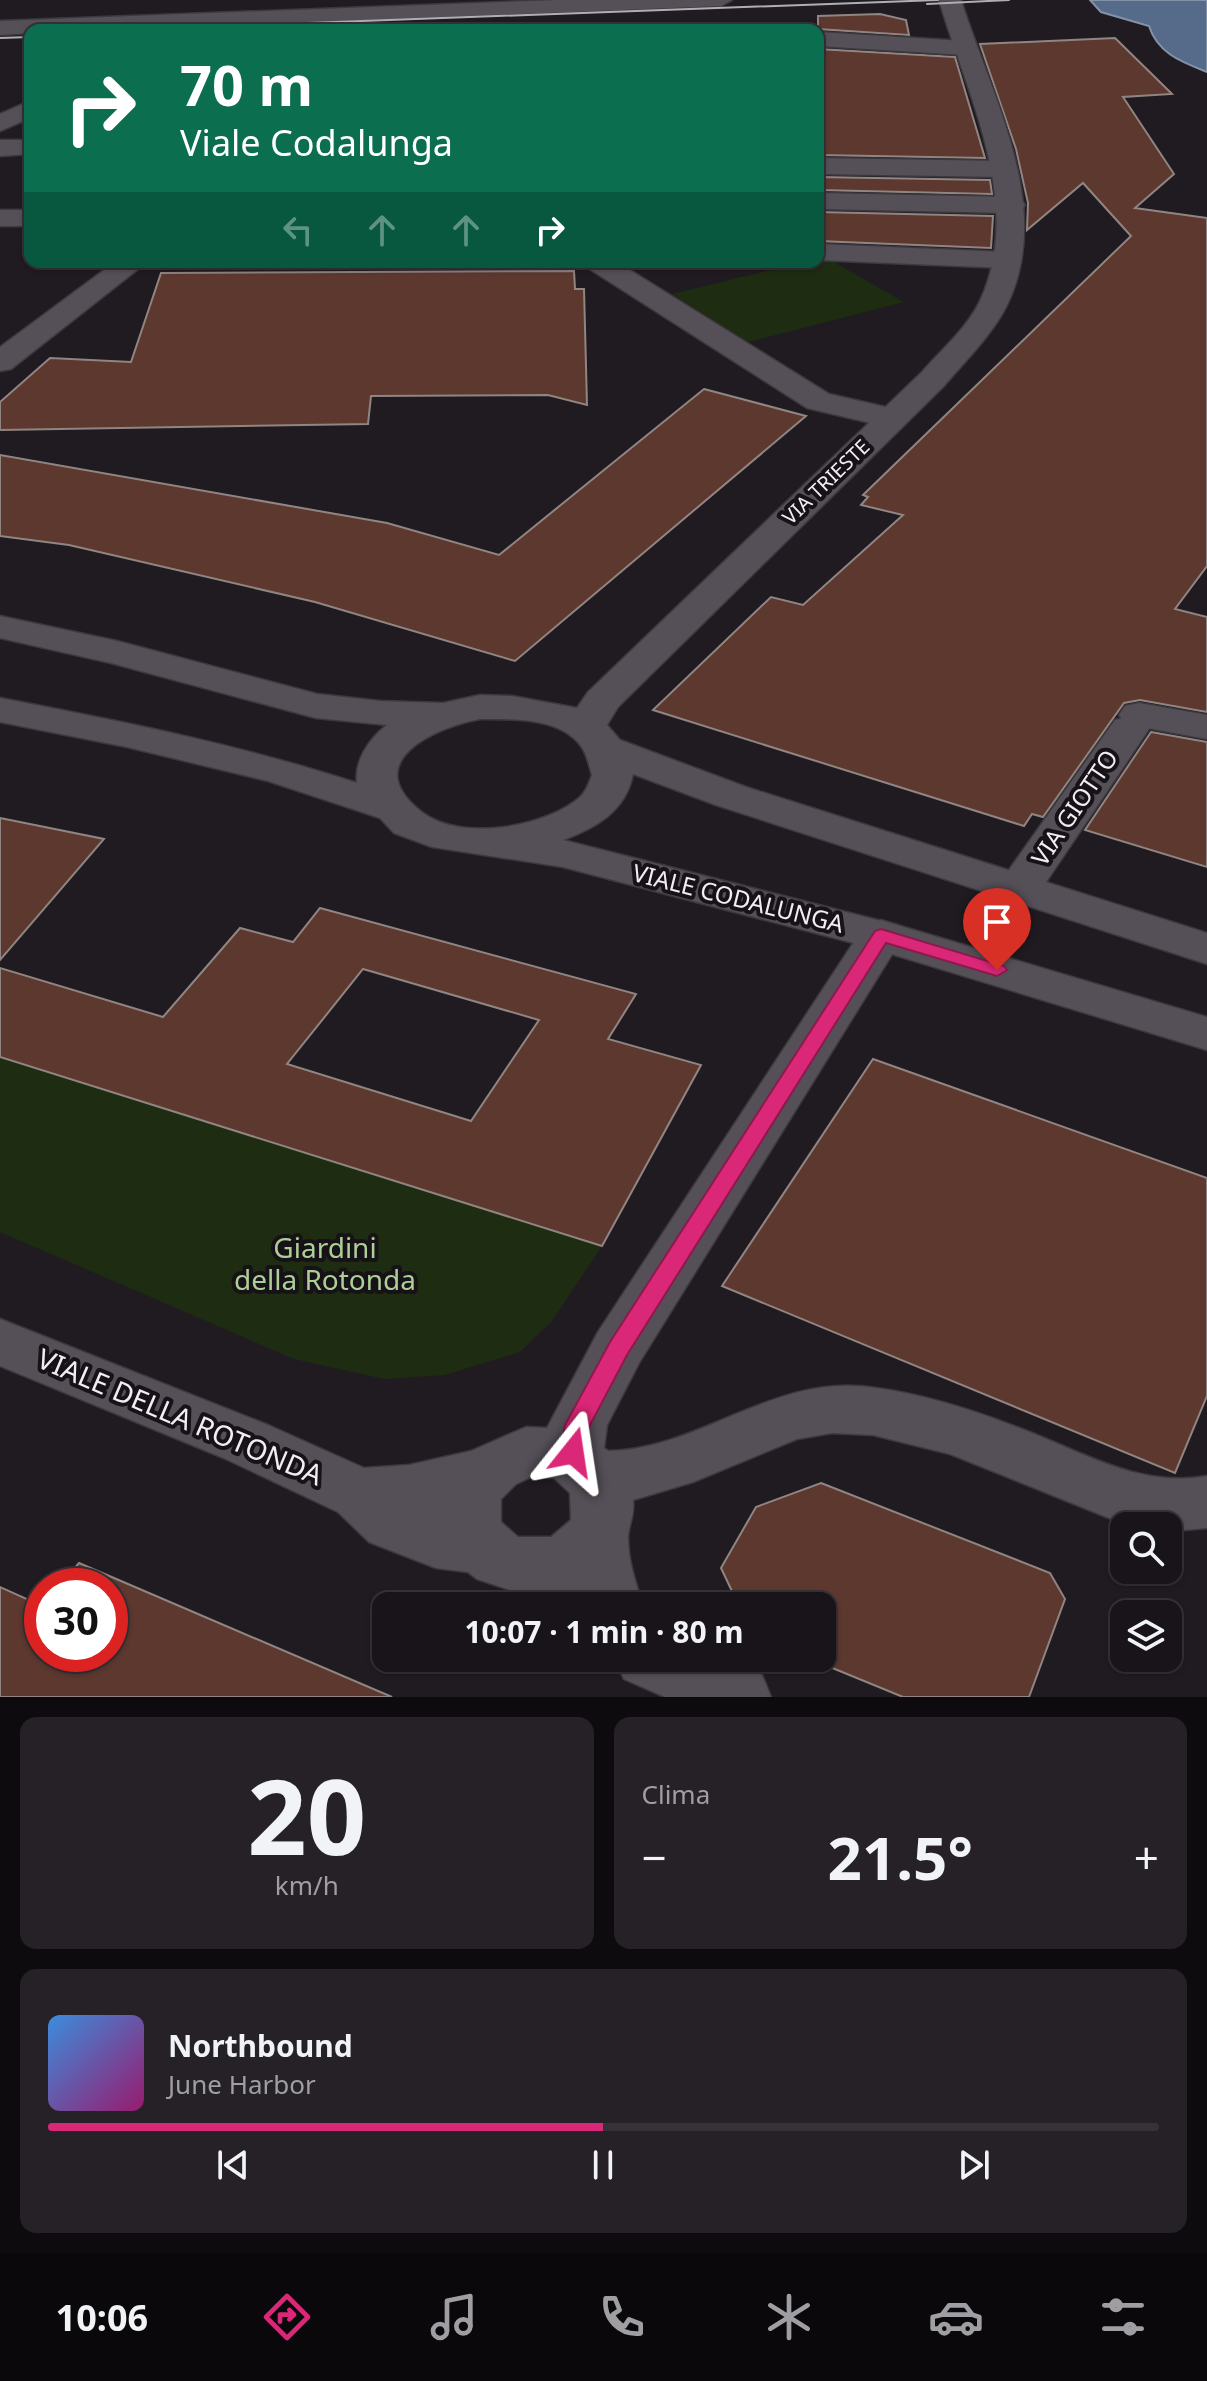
<!DOCTYPE html>
<html lang="it">
<meta charset="utf-8">
<style>
:root{--surface:#181419;--page:#252126;--text:#f1f3f6;--muted:#9f9ea2;--line:#363338;--accent:#db2777}
body{margin:0;font-family:"Noto Sans",sans-serif;background:var(--page);color:var(--text);height:100vh;display:flex;flex-direction:column;font-size:30px;white-space:nowrap}
*{box-sizing:border-box;margin:0}
p{font-size:26px;color:var(--muted)}
.icon{flex:none;width:44px;height:44px;fill:none;stroke:currentColor;stroke-width:2;stroke-linecap:round;stroke-linejoin:round}
.map{position:relative;height:1697px;overflow:hidden}
.sheet{display:flex;flex-direction:column;gap:20px;padding:20px;background:#0d0b0e;flex:1}
.sheet>*{flex:none}
.banner{position:absolute;left:24px;top:24px;width:800px;height:244px;border-radius:16px;box-shadow:0 2px 6px #0004,0 0 0 2px var(--line);background:#0b6e4f;color:#fff;overflow:hidden}
.controls{position:absolute;left:1110px;top:1512px;display:grid;gap:16px}
.controls a{display:grid;place-items:center;width:72px;height:72px;border-radius:16px;background:var(--surface);box-shadow:0 2px 6px #0004,0 0 0 2px var(--line);font-size:40px}
.speed{position:absolute;left:24px;top:1568px;display:flex;gap:16px;font-size:40px;font-weight:700;text-align:center}
.speed>*{display:grid;place-content:center;width:104px;height:104px;border-radius:50%;background:var(--surface);box-shadow:0 2px 6px #0004,0 0 0 2px var(--line);line-height:1}
.speed .limit{border:12px solid #d22;background:#fff;color:#111}
.pin{position:absolute;display:grid;place-items:center;width:68px;height:68px;color:#fff;margin:-82px -34px;border-radius:50% 50% 50% 0;rotate:-45deg;box-shadow:0 0 8px #0007}
.pin .icon{rotate:45deg}
.me{position:absolute;width:88px;margin:-44px;rotate:15deg;stroke-linejoin:round;filter:drop-shadow(0 0 6px #0008)}
.turn{display:flex;align-items:center;gap:28px;height:168px;padding:0 24px;font-size:36px}
.turn .icon{width:104px;height:104px;stroke-width:2.5}
.turn b{display:block;font-size:56px;line-height:68px}
.lanes{display:flex;align-items:center;height:76px;padding:0 24px;background:#0003;justify-content:center;gap:40px;direction:ltr}
.lanes .off{opacity:.35}
.big{font-size:60px;font-weight:700;line-height:1.1}
.sheet .card{flex:1;display:flex;flex-direction:column;justify-content:center;gap:12px;min-width:0;padding:0 28px;border-radius:16px;background:var(--page)}
.sheet .dial{align-items:center;gap:0}
.dial b{font-size:104px;line-height:1}
.song{display:flex;align-items:center;gap:24px}
.cover{width:96px;height:96px;border-radius:12px;background:linear-gradient(135deg,hsl(210 70% 55%),hsl(320 70% 35%))}
.played{height:8px;border-radius:4px;background:linear-gradient(90deg,var(--accent) 50%,var(--line) 50%)}
.keys{display:flex;justify-content:space-around;direction:ltr}
.heat{display:flex;justify-content:space-between;align-items:center;font-size:44px;direction:ltr}
.sheet .tiles{flex:1;display:grid;gap:20px;grid-template-columns:1fr 1fr}
.card:last-child{grid-column:span 2}
.trip{position:absolute;left:372px;top:1592px;width:464px;height:80px;border-radius:16px;background:var(--surface);box-shadow:0 2px 6px #0004,0 0 0 2px var(--line);font-weight:700;line-height:80px;text-align:center}
.menu{display:flex;height:128px;justify-content:space-around;align-items:center;background:#0a080a;color:var(--muted)}
.menu .icon{width:56px;height:56px}
.menu .current{color:var(--accent)}
.menu b{font-size:36px;color:var(--text)}
.map>svg:first-child{display:block}
</style>
<div class="map">
<svg width="1207" height="1697" viewBox="0 0 1207 1697">
<rect width="100%" height="100%" fill="#201b21"/>
<g fill="#1e2c12">
<polygon points="825,257 904,302 748,342 672,294 804,262 818,262 818,259"/>
<polygon points="0,1058 602,1246 552,1321 520,1352 445,1375 384,1379 294,1359 0,1232"/>
</g>
<path fill="#566a89" stroke="#8492a9" stroke-width="2" d="M 1090,0 L 1207,0 L 1207,72 C 1182,62 1158,54 1149,26 L 1101,12 Z"/>
<g fill="#5c382f" stroke="#908582" stroke-width="2" fill-rule="evenodd">
<polygon points="880,14 906,20 909,35 818,29 818,16"/>
<polygon points="1115,38 1172,94 1123,97 1174,174 1135,208 1207,218 1207,566 1175,609 1207,617 1207,712 1140,700 1124,703 1043,817 1032,814 1024,826 653,710 771,597 803,605 903,515 861,505 868,497 863,495 1131,236 1083,183 1027,230 1028,203 1016,149 980,44"/>
<polygon points="818,49 955,57 985,158 818,155"/>
<polygon points="818,177 990,180 992,194 818,190"/>
<polygon points="818,212 993,216 991,248 818,241"/>
<polygon points="574,271 575,289 584,289 587,405 548,395 371,396 368,424 0,430 0,402 50,358 131,362 161,273"/>
<polygon points="704,389 806,416 515,661 315,602 69,545 0,536 0,455 387,523 499,555"/>
<polygon points="1151,732 1207,742 1207,867 1085,830"/>
<polygon points="0,818 104,839 0,960"/>
<path d="M 320,908 L 636,994 L 608,1039 L 701,1065 L 602,1246 L 0,1057 L 0,968 L 163,1017 L 240,928 L 293,942 ZM 363,969 L 539,1020 L 471,1121 L 287,1064 Z"/>
<polygon points="873,1059 1207,1178 1207,1396 1175,1473 722,1286"/>
<polygon points="821,1483 1050,1573 1065,1599 1029,1697 903,1697 808,1658 822,1658 822,1606 739,1606 721,1568 756,1507"/>
<polygon points="79,1563 205,1617 392,1697 0,1697 0,1587 42,1606 42,1654 110,1654 110,1586 59,1586"/>
</g>
<g fill="none" stroke-linecap="round" stroke-linejoin="round">
<defs>
<g id="pedestrian">
<polygon points="30,101 30,118 0,131 0,114"/>
<polygon points="818,244 1007,252 1017,254 1021,260 1017,266 1007,268 818,260"/>
<polygon points="1129,717 1143,720 1149,729 1036,897 1020,901 1004,897 997,887 1004,877 1115,720"/>
</g>
<g id="minor">
<polygon points="557,0 732,0 721,6 116,30 30,30 30,33 0,35 0,21"/>
<polygon points="818,32 964,41 975,48 964,55 818,46"/>
<polygon points="0,140 30,140 30,154 0,156"/>
<polygon points="818,158 1004,161 1013,164 1017,169 1013,174 1004,177 818,174"/>
<polygon points="818,193 1012,197 1021,199 1025,205 1021,211 1012,213 818,209"/>
<rect x="0" y="210" width="30" height="16"/>
<polygon points="115,262 147,262 11,369 0,371 0,347"/>
<polygon points="584,262 617,262 829,394 903,411 908,418 903,425 892,428 807,408 588,268"/>
<polygon points="1139,703 1207,715 1207,739 1125,724 1119,715 1125,706"/>
<path d="M 881,920 L 897,925 L 904,935 L 639,1363 L 607,1425 L 604,1448 L 608,1451 C 703,1449 773,1372 876,1388 C 928,1395 979,1412 1027,1431 C 1086,1454 1142,1488 1207,1476 L 1207,1528 L 1173,1531 L 1168,1531 L 1168,1526 L 1135,1526 L 1119,1522 L 950,1454 L 873,1435 L 832,1433 L 797,1439 L 693,1482 L 633,1500 C 635,1514 629,1524 628,1537 C 628,1562 636,1583 643,1606 L 529,1606 L 516,1592 L 477,1579 L 468,1572 L 436,1568 L 369,1542 L 338,1512 L 226,1459 L 0,1366 L 0,1319 L 268,1425 L 364,1468 L 409,1465 L 471,1451 L 526,1427 L 547,1428 L 598,1332 L 865,925 ZM 531,1477 L 554,1478 L 570,1493 L 571,1520 L 551,1537 L 518,1537 L 501,1522 L 501,1499 L 516,1484 Z"/>
<polygon points="614,1658 720,1658 762,1675 771,1697 665,1697 624,1679"/>
</g>
<path id="tertiary" d="M 939,0 L 961,0 C 990,93 1054,205 1008,303 C 993,334 966,360 944,386 L 618,707 L 607,725 L 620,740 L 746,787 L 1207,933 L 1207,964 L 716,805 L 633,774 C 626,811 596,828 563,840 L 897,925 L 1207,1017 L 1207,1050 L 865,946 L 563,867 L 432,847 L 394,833 L 380,818 L 268,781 L 127,747 L 0,722 L 0,698 C 120,721 241,745 357,783 C 354,760 370,738 387,725 L 316,718 L 111,663 L 0,638 L 0,616 L 117,641 L 317,694 L 380,701 L 443,703 L 480,695 L 512,696 L 577,708 L 588,692 L 922,372 C 941,350 967,328 980,301 C 1025,204 967,95 939,0 ZM 480,719 C 512,719 560,717 581,746 C 587,754 589,766 592,775 C 589,783 586,792 580,797 C 546,827 462,842 423,813 C 357,763 433,728 480,719 Z"/>
</defs>
<use href="#pedestrian" stroke="#3c393e" stroke-width="3"/>
<use href="#minor" stroke="#3c393e" stroke-width="3"/>
<use href="#tertiary" stroke="#3c393e" stroke-width="3"/>
<use href="#pedestrian" fill="#554f57" fill-rule="evenodd"/>
<use href="#minor" fill="#554f57" fill-rule="evenodd"/>
<use href="#tertiary" fill="#554f57" fill-rule="evenodd"/>
<g stroke="#b1aeb3" stroke-width="2">
<polyline points="927,4 1009,0"/>
<polyline points="114,30 938,0"/>
<polyline points="0,38 30,37"/>
</g>
</g>
<polygon fill="#db2777" stroke="#8e194d" stroke-width="2" points="881,929 1004,966 1007,970 997,976 886,943 627,1355 590,1425 581,1459 573,1463 564,1459 560,1452 565,1425 610,1342 875,931"/>
<g text-anchor="middle" stroke-width="8" stroke-linejoin="round" paint-order="stroke">
<g font-size="20" fill="#f1eef3" stroke="#161218">
<text transform="translate(826 482) rotate(-44)" y="7">VIA TRIESTE</text>
</g>
<g font-size="24" fill="#f1eef3" stroke="#161218">
<text transform="translate(1075 808) rotate(-56)" y="8">VIA GIOTTO</text>
<text transform="translate(738 899) rotate(14)" y="8">VIALE CODALUNGA</text>
</g>
<g font-size="28" fill="#adce96" stroke="#161218">
<text x="325" y="1258">Giardini<tspan x="325" dy="32">della Rotonda</tspan></text>
</g>
<g font-size="28" fill="#f1eef3" stroke="#161218">
<text transform="translate(180 1417) rotate(23)" y="10">VIALE DELLA ROTONDA</text>
</g>
</g>
</svg>
<div class="controls">
<a><svg class="icon" aria-label="search" viewBox="0 0 24 24"><circle cx="10" cy="10" r="6"/><path d="M15 15l6 6"/></svg></a>
<a><svg class="icon" aria-label="layers" viewBox="0 0 24 24"><path d="M12 4l9 5-9 5-9-5zM3 14l9 5 9-5"/></svg></a>
</div>
<div class="speed"><div class="limit">30</div></div>
<div class="pin" style="left:997px;top:970px;background:#d93025"><svg class="icon" aria-label="arrive" viewBox="0 0 24 24"><path d="M6 21V4h12l-3 4 3 4H6"/></svg></div>
<svg class="me" style="left:573px;top:1452px" viewBox="-20 -20 40 40"><path d="M0-17L14 15 0 8-14 15z" fill="#db2777" stroke="#fff" stroke-width="4"/></svg>
<div class="trip">10:07 · 1 min · 80 m</div>
<div class="banner">
<div class="turn"><svg class="icon" aria-label="right" viewBox="0 0 24 24"><path d="M7 20v-9h11M14 6l5 5-5 5"/></svg><div><b>70 m</b>Viale Codalunga</div></div>
<div class="lanes"><svg class="icon off" aria-label="left" viewBox="0 0 24 24"><path d="M17 20v-9H6M10 6l-5 5 5 5"/></svg><svg class="icon off" aria-label="ahead" viewBox="0 0 24 24"><path d="M12 20V5M6 11l6-6 6 6"/></svg><svg class="icon off" aria-label="ahead" viewBox="0 0 24 24"><path d="M12 20V5M6 11l6-6 6 6"/></svg><svg class="icon" aria-label="right" viewBox="0 0 24 24"><path d="M7 20v-9h11M14 6l5 5-5 5"/></svg></div>
</div>
</div>
<section class="sheet">
<div class="tiles">
<div class="card dial"><b>20</b><p>km/h</p></div>
<div class="card"><p>Clima</p>
<div class="heat"><a>−</a><b class="big">21.5°</b><a>+</a></div>
</div>
<div class="card">
<div class="song"><i class="cover"></i><div><b>Northbound</b><p>June Harbor</p></div></div>
<div class="played"></div>
<div class="keys"><svg class="icon" aria-label="previous" viewBox="0 0 24 24"><path d="M18 5L8 12l10 7zM5 5v14"/></svg><svg class="icon" aria-label="pause" viewBox="0 0 24 24"><path d="M8 5v14M16 5v14"/></svg><svg class="icon" aria-label="next" viewBox="0 0 24 24"><path d="M6 5l10 7-10 7zM19 5v14"/></svg></div>
</div>
</div>
</section>
<nav class="menu">
<b>10:06</b>
<svg class="icon current" aria-label="directions" viewBox="0 0 24 24"><path d="M12 3l9 9-9 9-9-9zM9 14v-3h6M13 9l2 2-2 2"/></svg>
<svg class="icon" aria-label="music" viewBox="0 0 24 24"><path d="M9 18V5l10-2v13"/><circle cx="6" cy="18" r="3"/><circle cx="16" cy="16" r="3"/></svg>
<svg class="icon" aria-label="phone" viewBox="0 0 24 24"><path d="M5 4h4l2 5-3 2q2 4 5 5l2-3 5 2v4C11 20 4 13 5 4z"/></svg>
<svg class="icon" aria-label="climate" viewBox="0 0 24 24"><path d="M12 3v18M4 7l16 10M4 17L20 7"/></svg>
<svg class="icon" aria-label="car" viewBox="0 0 24 24"><path d="M5 17H2v-5l4-1 3-4h7l3 4 3 1v5h-3M9 17h6M6 11h13"/><circle cx="7" cy="17" r="2"/><circle cx="17" cy="17" r="2"/></svg>
<svg class="icon" aria-label="filters" viewBox="0 0 24 24"><path d="M4 7h16M4 17h16"/><circle cx="9" cy="7" r="2"/><circle cx="15" cy="17" r="2"/></svg>
</nav>
